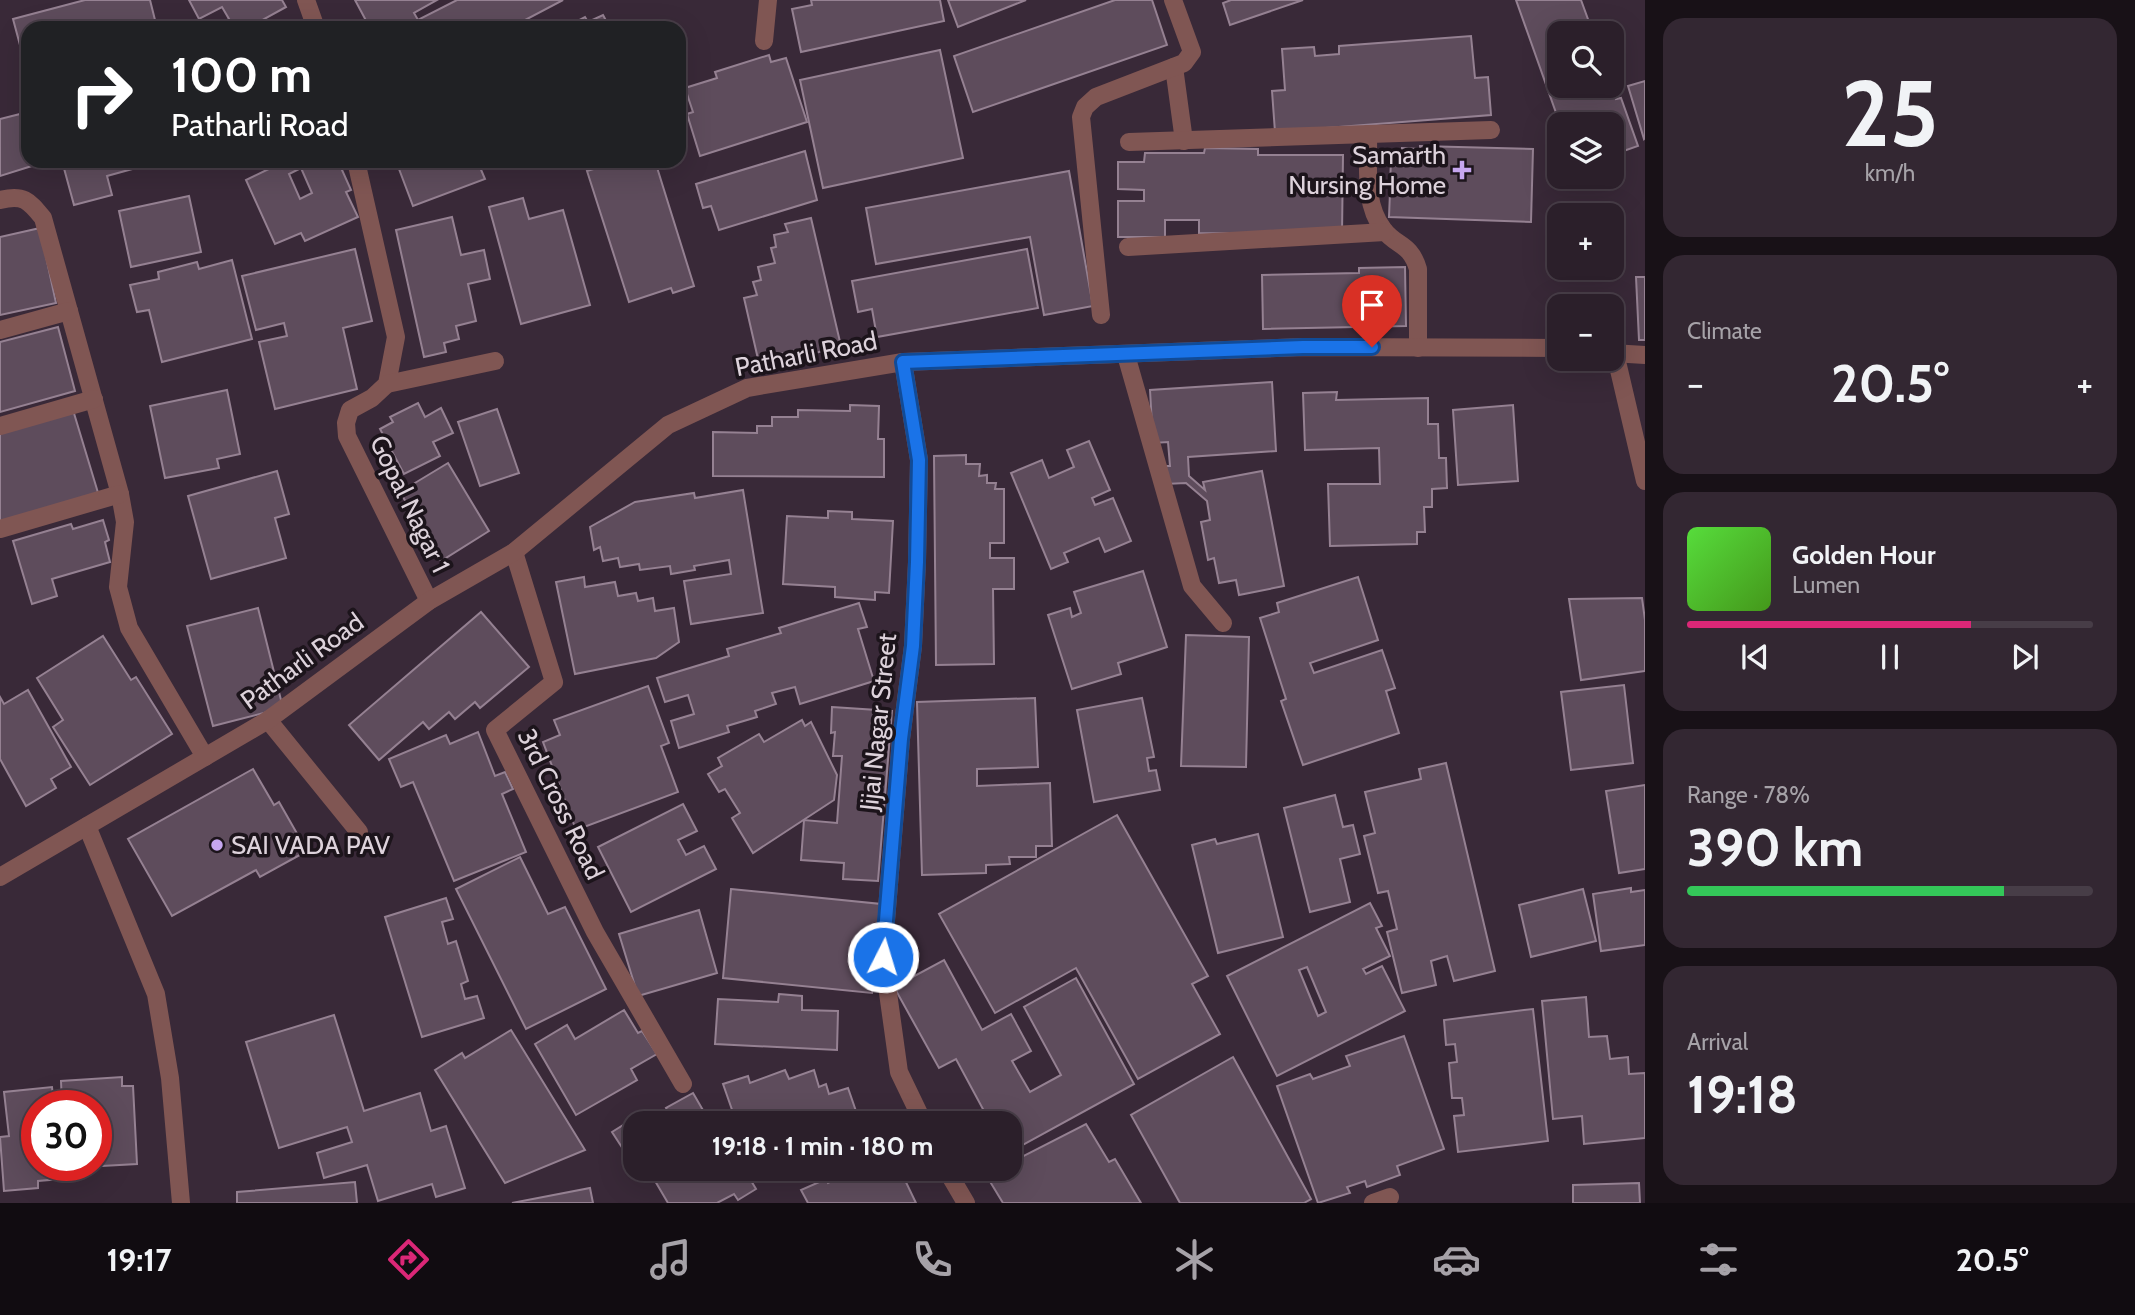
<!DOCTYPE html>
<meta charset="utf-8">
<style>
:root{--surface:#2b1f2a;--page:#332732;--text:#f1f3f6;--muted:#a6a2a8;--line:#473d47;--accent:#db2777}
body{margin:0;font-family:Cabin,sans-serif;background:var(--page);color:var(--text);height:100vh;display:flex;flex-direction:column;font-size:26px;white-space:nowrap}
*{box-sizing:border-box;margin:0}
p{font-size:23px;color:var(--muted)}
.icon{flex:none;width:38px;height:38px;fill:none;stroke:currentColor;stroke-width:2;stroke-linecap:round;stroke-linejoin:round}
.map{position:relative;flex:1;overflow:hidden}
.details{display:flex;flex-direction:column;gap:18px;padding:18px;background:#181117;width:490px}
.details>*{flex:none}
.guide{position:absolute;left:21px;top:21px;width:665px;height:147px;border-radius:21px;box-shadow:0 7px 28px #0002,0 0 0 2px var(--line);background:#202124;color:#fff;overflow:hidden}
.tools{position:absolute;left:1547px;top:21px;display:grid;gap:14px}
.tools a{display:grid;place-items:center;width:77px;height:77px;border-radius:14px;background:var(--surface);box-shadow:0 7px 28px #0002,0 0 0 2px var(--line);font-size:35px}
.speed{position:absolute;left:21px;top:1090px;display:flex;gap:14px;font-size:35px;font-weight:700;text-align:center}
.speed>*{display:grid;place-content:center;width:91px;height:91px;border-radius:50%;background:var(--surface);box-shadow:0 7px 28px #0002,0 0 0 2px var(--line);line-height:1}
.speed .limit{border:10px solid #d22;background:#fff;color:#111}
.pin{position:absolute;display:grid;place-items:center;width:60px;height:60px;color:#fff;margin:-72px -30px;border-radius:50% 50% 50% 0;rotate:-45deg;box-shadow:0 0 7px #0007}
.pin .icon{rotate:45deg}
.me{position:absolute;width:77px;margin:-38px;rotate:5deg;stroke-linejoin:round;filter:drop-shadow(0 0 5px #0008)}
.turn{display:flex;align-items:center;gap:24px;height:147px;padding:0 35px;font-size:32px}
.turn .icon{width:91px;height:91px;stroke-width:2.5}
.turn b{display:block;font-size:49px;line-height:60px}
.big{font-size:52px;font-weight:700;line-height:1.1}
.details .widget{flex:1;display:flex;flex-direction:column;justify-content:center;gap:10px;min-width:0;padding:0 24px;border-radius:21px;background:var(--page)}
.details .dial{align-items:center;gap:0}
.dial b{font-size:91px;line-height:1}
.song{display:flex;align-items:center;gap:21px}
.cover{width:84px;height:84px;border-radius:10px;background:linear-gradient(135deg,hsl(110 70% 55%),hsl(100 70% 35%))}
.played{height:7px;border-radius:4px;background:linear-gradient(90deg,var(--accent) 70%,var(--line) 70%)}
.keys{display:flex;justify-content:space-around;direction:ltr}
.heat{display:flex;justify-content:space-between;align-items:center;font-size:38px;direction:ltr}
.charge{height:10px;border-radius:5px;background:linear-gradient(90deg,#34c759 78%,var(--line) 0)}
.trip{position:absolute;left:623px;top:1111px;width:399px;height:70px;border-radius:21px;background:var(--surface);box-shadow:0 7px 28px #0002,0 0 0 2px var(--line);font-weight:700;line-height:70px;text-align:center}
.menu{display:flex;height:112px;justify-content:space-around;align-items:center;background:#110c11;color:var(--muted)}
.menu .icon{width:49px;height:49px}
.menu .active{color:var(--accent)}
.menu b{font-size:32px;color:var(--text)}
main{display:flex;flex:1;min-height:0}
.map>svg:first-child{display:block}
</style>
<main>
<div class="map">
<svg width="1645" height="1203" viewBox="0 0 1645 1203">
<rect width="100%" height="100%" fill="#392938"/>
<g fill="#5e4c5c" stroke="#958192" stroke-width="2" fill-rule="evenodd">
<polygon points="85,0 150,0 157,28 28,28 28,75 13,19"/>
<polygon points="189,0 282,0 286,7 248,28 213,28 229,19 222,7 199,19"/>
<polygon points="355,0 437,0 414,13 418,20 457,0 563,0 510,28 370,28"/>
<polygon points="811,0 940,0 944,21 801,52 792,9 812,5"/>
<polygon points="948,0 1026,0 958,27"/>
<polygon points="1115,0 1152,0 1167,45 973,112 954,56"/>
<polygon points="1231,0 1303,0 1230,25 1223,3"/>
<polygon points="1516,0 1581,0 1593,33 1559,33 1559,86 1611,86 1616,99 1621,98 1638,146 1612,155 1612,124 1560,124"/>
<polygon points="603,15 610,28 564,28 585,17 588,22"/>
<polygon points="1471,36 1475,78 1488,77 1491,115 1275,132 1272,91 1285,90 1282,49 1314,47 1315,56 1339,54 1339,46"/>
<polygon points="940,50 963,158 823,188 800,80"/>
<polygon points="769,55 771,62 786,58 807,122 700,156 687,114 693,112 685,88 717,78 715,72"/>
<polygon points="1645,81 1645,138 1644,139 1628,86"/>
<polygon points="20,114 28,140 28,161 34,161 35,165 0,176 0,119"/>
<polygon points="1420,146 1533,149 1531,222 1389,217 1390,192 1400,192 1400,185 1390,184 1391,160 1402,160 1402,148 1420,149"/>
<polygon points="1205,148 1258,149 1258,155 1343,155 1342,234 1199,233 1199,220 1165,220 1165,237 1118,237 1118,201 1144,201 1144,190 1118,189 1118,162 1144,162 1145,153 1204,153"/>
<polygon points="805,151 817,200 719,230 711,206 703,208 696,184"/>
<polygon points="62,161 134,161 136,168 107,176 112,195 74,205"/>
<path d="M 270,161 L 338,161 L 351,190 L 346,192 L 358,217 L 305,241 L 301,233 L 275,244 L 246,180 L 273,167 ZM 301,168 L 312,193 L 300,199 L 289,174 Z"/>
<polygon points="396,161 488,161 488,162 479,165 485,179 413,206"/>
<polygon points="620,161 655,161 694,286 673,293 671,288 629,302 587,171"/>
<polygon points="1069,171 1093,306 1044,315 1030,237 876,264 866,208"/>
<polygon points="189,196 201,252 131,267 119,211"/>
<polygon points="523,198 529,219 563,210 590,305 521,324 489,207"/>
<polygon points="452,217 461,255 484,250 490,279 468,284 476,321 456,326 459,339 444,343 446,352 424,357 396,230"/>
<polygon points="811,218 841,346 808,355 806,348 758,359 744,298 757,295 753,282 761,280 758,267 775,263 771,248 776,247 774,235 788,232 785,224"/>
<polygon points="40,228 56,303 0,315 0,237"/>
<polygon points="355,249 372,321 343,328 357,389 275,409 259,342 287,336 284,323 256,330 242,276"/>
<polygon points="1027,249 1038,308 877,337 872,309 858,312 852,281"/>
<polygon points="232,260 252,339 162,362 149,310 137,312 130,285 159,279 158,272 197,262 199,269"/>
<polygon points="1405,267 1406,326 1263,329 1262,275 1359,273 1359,268"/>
<polygon points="1636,277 1645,277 1645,340 1639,340"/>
<polygon points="58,327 75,391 0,412 0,342"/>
<polygon points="1272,382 1276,451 1188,457 1189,476 1205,490 1203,482 1262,471 1284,586 1239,595 1236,580 1219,583 1214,558 1208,560 1201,522 1210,520 1207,501 1186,483 1165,484 1164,466 1170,466 1168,442 1153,443 1150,390"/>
<polygon points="227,390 240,454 217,459 219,468 165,478 150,406"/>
<polygon points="1337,392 1336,400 1428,398 1428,424 1438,424 1439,458 1446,458 1447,488 1432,489 1432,507 1424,507 1425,532 1417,532 1417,544 1330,546 1328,484 1380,484 1379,448 1305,450 1303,393"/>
<polygon points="418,403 425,417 441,408 453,433 433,442 440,456 404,474 380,429 393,422 390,417"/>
<polygon points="850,405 879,406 878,439 884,439 884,477 713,476 713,432 757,433 757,426 772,426 772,417 798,417 798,410 850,411"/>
<polygon points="1513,405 1518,481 1458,485 1453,410"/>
<polygon points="497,409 519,473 480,486 458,422"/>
<polygon points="73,410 99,496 0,523 0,433"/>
<polygon points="1089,441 1110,490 1092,498 1095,505 1113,498 1131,541 1105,552 1099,538 1064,553 1068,562 1051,569 1011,473 1042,460 1049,478 1074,467 1067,450"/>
<polygon points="966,455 966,464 980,464 979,476 987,475 987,483 996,483 995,489 1004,489 1004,543 990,543 990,558 1014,558 1014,589 993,589 994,664 936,665 934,456"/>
<polygon points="448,463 489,531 441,561 400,492"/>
<polygon points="277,471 289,514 275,518 286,558 211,579 188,496"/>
<polygon points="743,490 763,613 691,624 684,581 731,574 729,560 694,566 695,570 671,574 670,566 640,570 639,564 620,567 618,558 603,561 600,547 594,550 590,527 635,502 694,493 695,498"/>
<polygon points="828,511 852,512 852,519 893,521 889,593 875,592 875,600 835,597 835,587 783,584 787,516 828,518"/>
<polygon points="103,520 109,540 105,542 110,562 52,579 57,596 32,604 13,541 71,524 73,529"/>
<polygon points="1143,571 1167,647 1118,663 1121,674 1072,689 1048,615 1070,608 1072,617 1081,613 1074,592"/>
<polygon points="584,577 585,587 615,582 618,596 636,593 638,601 653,598 655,611 674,608 679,642 656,658 575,674 556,582"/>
<polygon points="1358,577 1378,640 1310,663 1314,673 1382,650 1395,688 1386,691 1399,733 1303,765 1281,701 1286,699 1260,618 1279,612 1277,603"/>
<polygon points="1642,598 1645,620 1645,671 1581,680 1569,599"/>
<polygon points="859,603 867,627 858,629 874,681 800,704 795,687 772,693 776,704 755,711 757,717 727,726 729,732 679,748 671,721 694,714 688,695 665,702 657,678 729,656 727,649 781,633 779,628"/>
<polygon points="258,608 283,708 213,726 187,626"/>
<polygon points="481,612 529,667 480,708 475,702 455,719 449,712 429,729 423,722 379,760 349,725"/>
<polygon points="1186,635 1249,637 1246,767 1181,766"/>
<polygon points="103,636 131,680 136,677 172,734 90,785 53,727 63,720 37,678"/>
<polygon points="1624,685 1633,763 1571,770 1561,692"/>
<polygon points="648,686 669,743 661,746 678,792 576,830 543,742 560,735 554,720"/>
<polygon points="28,690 71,767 51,779 56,788 26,806 0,759 0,697 4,704"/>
<polygon points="1035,698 1038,767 977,769 977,786 1050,783 1052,846 1036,846 1036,857 1009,857 1010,864 986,865 986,873 922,875 917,702"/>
<polygon points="1142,698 1154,757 1147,758 1149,771 1156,770 1160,790 1094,802 1077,710"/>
<polygon points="832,707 892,711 878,881 843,879 844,863 801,860 804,820 837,823 842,756 833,756 835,732 831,733"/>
<polygon points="802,720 805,726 811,722 837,775 834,800 753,853 732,818 740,813 725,789 719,792 708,774 722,766 718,758 759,734 764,742"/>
<polygon points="478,732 495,776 505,772 513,789 502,794 526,852 454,881 413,782 401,787 389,759 446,735 450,744"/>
<polygon points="1446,763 1495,971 1454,981 1447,956 1431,961 1436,985 1402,993 1387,932 1397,929 1388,891 1378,893 1364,836 1375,833 1365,792 1421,779 1419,769"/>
<polygon points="253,769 274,805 279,802 307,851 260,877 256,870 172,916 128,839"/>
<polygon points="1645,785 1645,869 1619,873 1606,791"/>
<polygon points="1335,795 1343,827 1353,825 1360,854 1340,859 1350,902 1310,912 1284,808"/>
<polygon points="683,804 697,831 678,840 686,855 704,846 716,869 631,912 598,847"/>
<polygon points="1117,815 1208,976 1192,984 1220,1034 1138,1079 1076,968 995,1013 939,914"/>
<polygon points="1258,834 1283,937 1218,953 1192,845 1215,839 1217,844"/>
<polygon points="520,857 548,914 565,907 606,989 526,1029 456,889"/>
<polygon points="1631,888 1631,892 1645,890 1645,945 1601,951 1593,894"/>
<polygon points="731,889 881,904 872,993 723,978"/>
<polygon points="1583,889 1596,941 1531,957 1519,905"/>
<polygon points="446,898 453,919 442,922 448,944 456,941 468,981 461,984 465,999 477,996 484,1018 422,1037 385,917"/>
<path d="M 1370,903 L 1382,926 L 1376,928 L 1390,956 L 1363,969 L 1366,974 L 1382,966 L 1405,1011 L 1277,1076 L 1227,976 ZM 1307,967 L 1326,1012 L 1318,1016 L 1299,970 Z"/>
<polygon points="699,910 717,973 638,996 619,934"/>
<polygon points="944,960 982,1030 1011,1014 1031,1051 1012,1061 1030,1092 1061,1075 1024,1007 1076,978 1134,1084 1010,1152 1010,1124 991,1124 956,1059 939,1068 894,987"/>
<polygon points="779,994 802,996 802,1010 838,1011 837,1050 715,1044 718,999 778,1002"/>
<polygon points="1586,997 1589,1037 1607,1036 1610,1059 1628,1057 1629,1074 1645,1073 1645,1138 1584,1144 1582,1116 1553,1119 1542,1001"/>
<polygon points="1533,1009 1548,1141 1458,1152 1454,1116 1464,1115 1462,1098 1452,1098 1449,1063 1457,1062 1455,1044 1446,1045 1444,1020"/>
<polygon points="624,1010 638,1033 642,1031 657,1054 631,1069 637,1080 576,1115 535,1044 567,1025 575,1039"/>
<polygon points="334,1015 364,1111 420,1093 431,1131 446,1126 465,1188 436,1197 432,1184 378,1201 367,1165 324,1178 317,1153 352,1142 347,1127 279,1148 246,1042"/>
<polygon points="511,1030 585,1150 505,1183 435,1070 462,1053 465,1058"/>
<polygon points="1404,1036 1444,1149 1397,1166 1400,1175 1367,1187 1365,1181 1347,1187 1350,1193 1318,1203 1277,1086 1310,1074 1313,1079 1350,1066 1346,1056"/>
<polygon points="1233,1057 1311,1199 1304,1203 1180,1203 1131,1115"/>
<polygon points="785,1070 789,1079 814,1070 819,1087 826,1084 829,1094 848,1088 858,1117 840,1124 737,1124 723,1084 748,1076 750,1083"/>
<polygon points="122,1077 122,1086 133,1086 137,1164 66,1168 66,1166 96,1166 96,1106 62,1106 61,1081"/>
<polygon points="52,1087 54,1106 37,1106 37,1166 59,1166 61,1179 38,1181 38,1188 4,1191 0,1137 9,1136 4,1092"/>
<polygon points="693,1093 711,1124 669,1124 673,1121 666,1108"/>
<polygon points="660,1112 667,1124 640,1124"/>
<polygon points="633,1119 636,1124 635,1150 632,1144 623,1149 612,1132"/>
<polygon points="1086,1124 1109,1162 1115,1159 1141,1203 1003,1203 986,1175 998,1169 1010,1169 1010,1163"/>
<polygon points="648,1169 744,1169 756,1189 738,1200 734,1194 717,1203 668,1203"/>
<polygon points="857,1169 906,1169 908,1174 903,1176 916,1203 808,1203 801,1190 826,1179 828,1183"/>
<polygon points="355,1182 357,1203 237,1203 237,1192"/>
<polygon points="1639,1183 1640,1203 1573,1203 1573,1185"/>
<polygon points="590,1188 593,1203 512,1203"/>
</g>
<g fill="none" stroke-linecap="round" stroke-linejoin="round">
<g stroke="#805653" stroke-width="18">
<polyline points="306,0 316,28"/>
<polyline points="764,41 768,0"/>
<polyline points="1174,67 1184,141"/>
<path d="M 1368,134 C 1369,165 1363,203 1383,229 C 1396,247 1410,242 1418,269 L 1418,348"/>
<polyline points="1129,142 1491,130"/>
<polyline points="356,161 396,337 387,384 372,398 350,410 346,423 347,436 429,601"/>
<path d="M 0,200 C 24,194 29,201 43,218 L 120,494 L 125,522 L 118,587 L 129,628 L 205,757"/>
<polyline points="1128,247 1385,232"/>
<polyline points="1101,315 1081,117 1085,107 1096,97 1184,63 1192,52 1173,0"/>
<polyline points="0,330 69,311"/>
<polyline points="1612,353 1645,355"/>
<polyline points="1615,353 1645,481"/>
<polyline points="1126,355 1192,586 1223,623"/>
<polyline points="903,362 919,460 917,562 913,646 901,739 883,957 899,1072 924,1124"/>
<polyline points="387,384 495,361"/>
<polyline points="0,426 94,399"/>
<polyline points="0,529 120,494"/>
<polyline points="514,552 554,682 495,730 595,932 683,1084"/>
<polyline points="268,720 359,832"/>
<polyline points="87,826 156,994 170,1078 181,1203"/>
<polyline points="0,877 268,720 429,601 514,552 668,425 747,388 903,362 1303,347 1559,348"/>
<polyline points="946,1169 966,1203"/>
<polyline points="1373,1203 1390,1197"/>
</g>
</g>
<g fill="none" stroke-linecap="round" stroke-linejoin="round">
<defs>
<polyline id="route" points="883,957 901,739 913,646 917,562 919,460 903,362 1303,347 1372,347"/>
</defs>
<use href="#route" stroke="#114b97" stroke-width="18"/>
<use href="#route" stroke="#1a73e8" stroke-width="12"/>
</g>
<g fill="#c6a6f0" stroke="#1c141b" stroke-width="2.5">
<path d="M1458.5 159.5h7v7h7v7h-7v7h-7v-7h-7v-7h7z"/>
<circle cx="217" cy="845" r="7"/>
</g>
<g text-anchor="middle" stroke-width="7" stroke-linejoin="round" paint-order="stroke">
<g font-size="26" fill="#ddd2db" stroke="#1c141b" text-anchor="end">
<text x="1446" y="164">Samarth<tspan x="1446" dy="30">Nursing Home</tspan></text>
<text x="231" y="854" text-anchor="start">SAI VADA PAV</text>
</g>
<g font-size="26" fill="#ddd2db" stroke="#1c141b">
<text transform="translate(806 354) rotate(-11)" y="9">Patharli Road</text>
<text transform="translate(410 504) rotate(64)" y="9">Gopal Nagar 1</text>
<text transform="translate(302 661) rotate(-36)" y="9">Patharli Road</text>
<text transform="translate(878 722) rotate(-84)" y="9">Jijai Nagar Street</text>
<text transform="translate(561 804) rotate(64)" y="9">3rd Cross Road</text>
</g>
</g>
</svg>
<div class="tools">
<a><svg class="icon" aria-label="search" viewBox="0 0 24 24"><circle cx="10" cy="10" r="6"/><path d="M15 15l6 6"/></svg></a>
<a><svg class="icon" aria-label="layers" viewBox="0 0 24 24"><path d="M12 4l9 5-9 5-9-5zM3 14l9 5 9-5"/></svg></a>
<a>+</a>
<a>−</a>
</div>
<div class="speed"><div class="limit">30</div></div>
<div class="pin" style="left:1372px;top:347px;background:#d93025"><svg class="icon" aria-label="arrive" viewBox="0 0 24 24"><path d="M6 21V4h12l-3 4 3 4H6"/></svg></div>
<svg class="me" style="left:883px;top:957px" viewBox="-20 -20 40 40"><circle r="17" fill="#1a73e8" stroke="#fff" stroke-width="3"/><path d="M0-11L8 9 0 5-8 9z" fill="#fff"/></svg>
<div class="trip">19:18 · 1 min · 180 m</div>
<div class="guide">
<div class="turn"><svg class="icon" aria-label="right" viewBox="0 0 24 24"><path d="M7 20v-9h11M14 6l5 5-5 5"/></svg><div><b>100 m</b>Patharli Road</div></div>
</div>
</div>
<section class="details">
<div class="widget dial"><b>25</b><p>km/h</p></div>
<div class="widget"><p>Climate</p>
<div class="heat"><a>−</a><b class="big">20.5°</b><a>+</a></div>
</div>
<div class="widget">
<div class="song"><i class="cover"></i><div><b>Golden Hour</b><p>Lumen</p></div></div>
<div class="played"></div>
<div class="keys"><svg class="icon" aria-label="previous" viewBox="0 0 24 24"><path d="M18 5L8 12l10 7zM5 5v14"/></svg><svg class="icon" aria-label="pause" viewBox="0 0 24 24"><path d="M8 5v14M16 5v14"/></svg><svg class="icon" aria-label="next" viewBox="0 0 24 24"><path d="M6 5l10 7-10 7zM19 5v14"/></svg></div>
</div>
<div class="widget"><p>Range · 78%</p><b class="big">390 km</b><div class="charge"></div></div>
<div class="widget"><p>Arrival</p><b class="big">19:18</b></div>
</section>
</main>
<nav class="menu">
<b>19:17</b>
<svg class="icon active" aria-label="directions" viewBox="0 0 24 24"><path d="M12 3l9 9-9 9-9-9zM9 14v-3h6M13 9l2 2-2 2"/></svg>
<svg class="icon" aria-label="music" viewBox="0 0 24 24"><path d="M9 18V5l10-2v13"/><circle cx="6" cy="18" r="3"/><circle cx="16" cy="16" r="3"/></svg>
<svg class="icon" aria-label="phone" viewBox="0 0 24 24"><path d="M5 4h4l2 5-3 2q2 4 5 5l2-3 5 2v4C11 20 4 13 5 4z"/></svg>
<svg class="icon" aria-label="climate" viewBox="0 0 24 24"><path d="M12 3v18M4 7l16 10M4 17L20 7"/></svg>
<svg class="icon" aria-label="car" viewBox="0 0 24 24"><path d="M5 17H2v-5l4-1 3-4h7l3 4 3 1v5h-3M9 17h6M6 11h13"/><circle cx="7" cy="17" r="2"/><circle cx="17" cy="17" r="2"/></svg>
<svg class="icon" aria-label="filters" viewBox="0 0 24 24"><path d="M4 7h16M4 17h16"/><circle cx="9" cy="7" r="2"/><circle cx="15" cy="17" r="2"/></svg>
<b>20.5°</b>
</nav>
